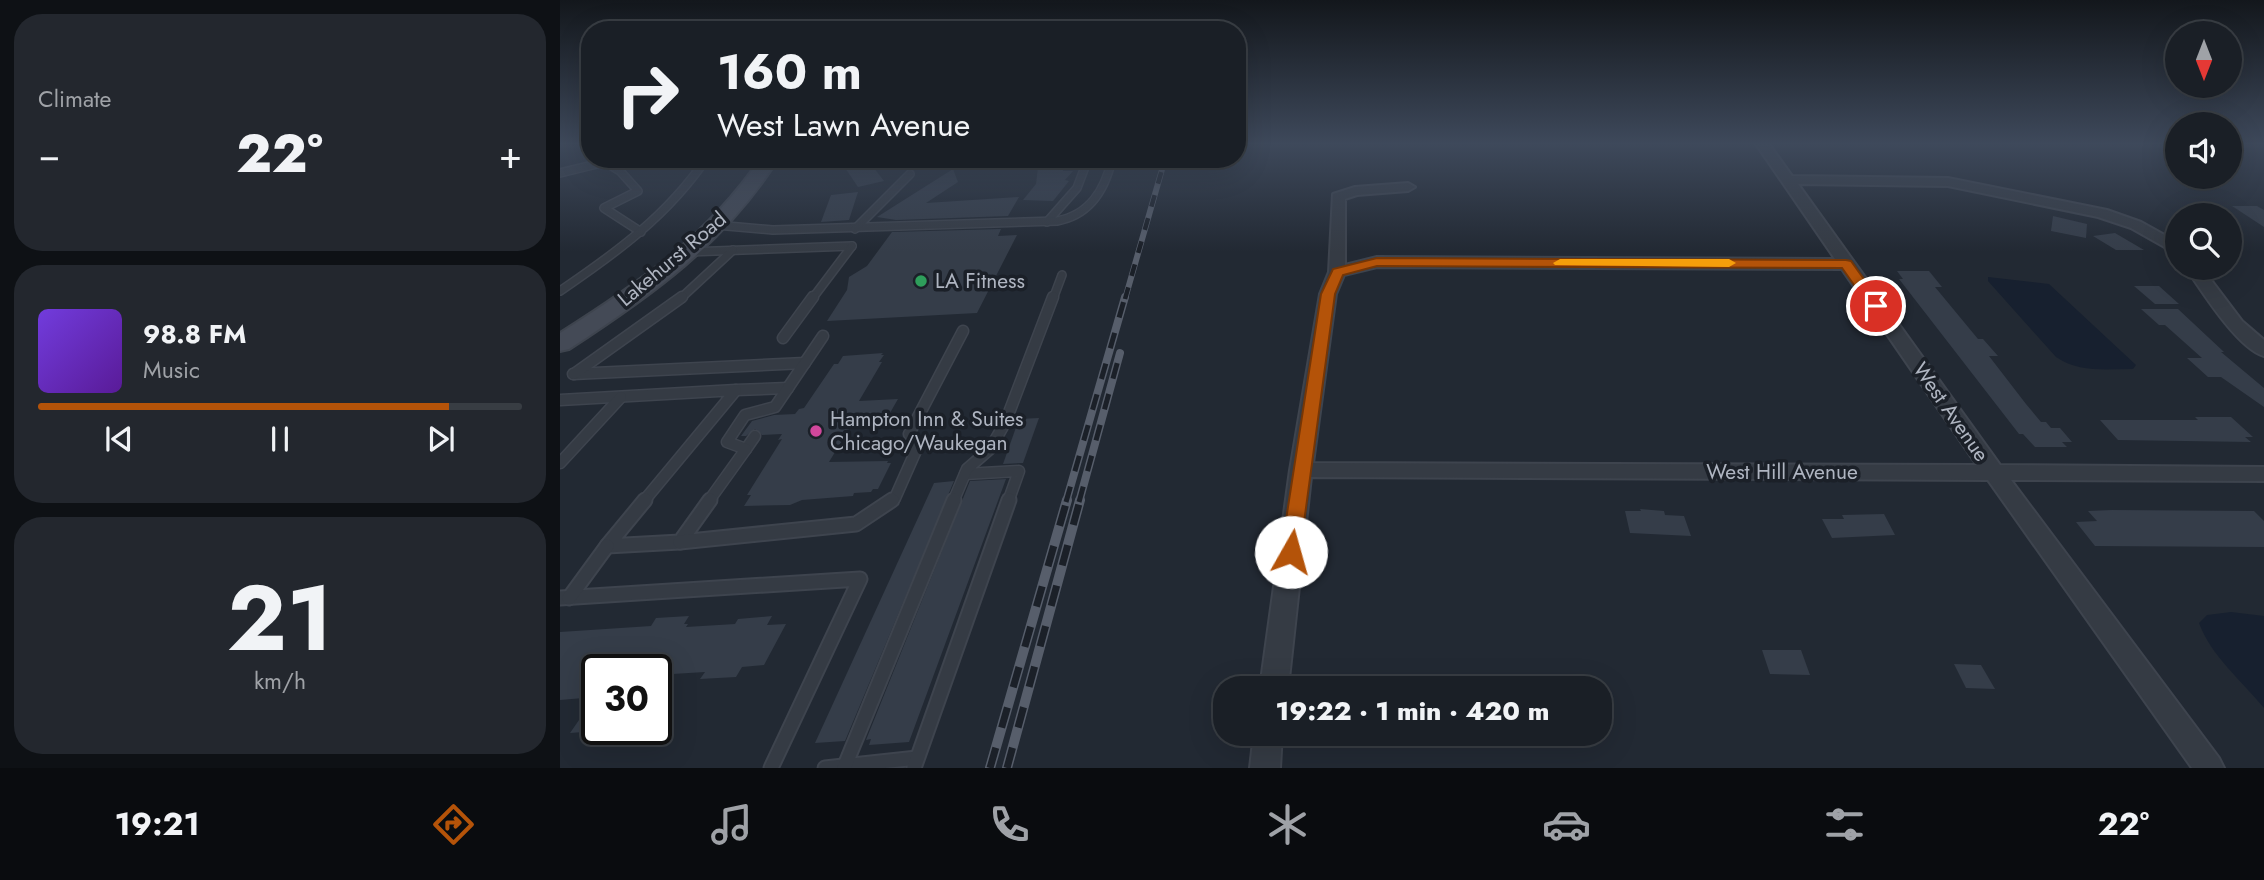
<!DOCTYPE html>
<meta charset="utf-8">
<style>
:root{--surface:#1a1f26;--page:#23272e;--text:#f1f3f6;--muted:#9fa2a7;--line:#383d43;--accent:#b45309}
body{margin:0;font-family:Jost,sans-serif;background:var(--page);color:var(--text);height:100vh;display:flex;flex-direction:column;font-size:26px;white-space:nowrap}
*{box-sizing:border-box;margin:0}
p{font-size:23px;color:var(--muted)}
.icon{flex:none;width:38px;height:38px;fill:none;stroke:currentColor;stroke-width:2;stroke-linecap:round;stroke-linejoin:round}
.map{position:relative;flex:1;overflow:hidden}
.details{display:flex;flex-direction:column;gap:14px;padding:14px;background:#0e1115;width:560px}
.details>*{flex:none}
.top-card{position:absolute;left:21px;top:21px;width:665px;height:147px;border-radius:28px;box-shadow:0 7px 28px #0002,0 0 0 2px var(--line);background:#1a1f26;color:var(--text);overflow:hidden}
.needle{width:46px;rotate:180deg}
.tools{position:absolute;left:1605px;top:21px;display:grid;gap:14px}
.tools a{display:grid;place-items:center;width:77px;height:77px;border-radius:50%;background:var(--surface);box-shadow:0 7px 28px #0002,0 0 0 2px var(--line);font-size:35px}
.speed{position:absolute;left:21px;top:654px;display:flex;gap:14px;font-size:35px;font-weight:700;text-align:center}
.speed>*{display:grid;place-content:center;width:91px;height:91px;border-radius:50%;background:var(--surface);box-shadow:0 7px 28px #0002,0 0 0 2px var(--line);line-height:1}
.speed .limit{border:4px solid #111;border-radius:10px;background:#fff;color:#111}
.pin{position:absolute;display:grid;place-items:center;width:60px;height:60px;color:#fff;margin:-30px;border:4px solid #fff;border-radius:50%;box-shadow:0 2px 7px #0007}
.me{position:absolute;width:77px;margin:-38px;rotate:7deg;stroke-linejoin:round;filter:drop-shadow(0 0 5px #0008)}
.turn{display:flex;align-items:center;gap:24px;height:147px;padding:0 21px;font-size:32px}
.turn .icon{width:91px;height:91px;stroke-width:2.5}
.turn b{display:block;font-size:49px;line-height:60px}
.big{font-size:52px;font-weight:800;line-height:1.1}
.details .tile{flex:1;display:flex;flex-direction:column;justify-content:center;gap:10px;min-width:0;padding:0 24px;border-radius:28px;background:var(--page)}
.details .dial{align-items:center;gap:0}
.dial b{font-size:91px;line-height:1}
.song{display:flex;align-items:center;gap:21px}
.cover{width:84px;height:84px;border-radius:10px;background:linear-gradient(135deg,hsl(260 70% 55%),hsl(270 70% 35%))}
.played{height:7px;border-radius:4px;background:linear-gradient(90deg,var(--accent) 85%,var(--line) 85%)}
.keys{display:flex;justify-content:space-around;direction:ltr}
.heat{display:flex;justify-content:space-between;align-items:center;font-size:38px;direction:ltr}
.trip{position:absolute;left:653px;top:676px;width:399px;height:70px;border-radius:28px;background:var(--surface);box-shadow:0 7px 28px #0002,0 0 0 2px var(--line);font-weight:800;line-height:70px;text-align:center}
.tab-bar{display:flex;height:112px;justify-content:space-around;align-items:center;background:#0a0c0f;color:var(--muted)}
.tab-bar .icon{width:49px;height:49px}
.tab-bar .on{color:var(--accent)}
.tab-bar b{font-size:32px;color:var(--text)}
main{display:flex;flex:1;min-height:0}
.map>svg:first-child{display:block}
</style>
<main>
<section class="details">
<div class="tile"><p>Climate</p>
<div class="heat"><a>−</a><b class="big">22°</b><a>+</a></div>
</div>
<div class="tile">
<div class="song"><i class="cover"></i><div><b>98.8 FM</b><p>Music</p></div></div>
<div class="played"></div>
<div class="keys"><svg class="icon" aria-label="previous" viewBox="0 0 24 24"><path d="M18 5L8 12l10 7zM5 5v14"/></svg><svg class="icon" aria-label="pause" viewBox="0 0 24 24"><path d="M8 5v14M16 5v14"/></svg><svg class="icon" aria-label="next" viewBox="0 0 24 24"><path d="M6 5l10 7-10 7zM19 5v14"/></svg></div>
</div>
<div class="tile dial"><b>21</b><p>km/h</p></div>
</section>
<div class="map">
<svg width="1704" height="768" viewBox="0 0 1704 768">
<rect width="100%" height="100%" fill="#222933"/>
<g fill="#17202f">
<path d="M 1428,277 L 1489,284 L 1576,365 L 1573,369 C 1546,369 1519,373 1496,357 L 1428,281 Z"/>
<path d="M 1671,612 L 1704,616 L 1704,708 C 1682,681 1651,656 1639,623 L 1647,615 Z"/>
</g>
<g fill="#353d49">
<polygon points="279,159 307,159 324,181 298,187"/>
<polygon points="479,159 504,159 503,171 513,171 505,180 509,181 493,201 463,200 476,184"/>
<polygon points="393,169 398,182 366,203 459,197 448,216 336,220 317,217"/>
<polygon points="298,192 289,220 261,222 271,195"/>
<polygon points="1672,206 1697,206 1704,210 1704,227"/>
<polygon points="1493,216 1527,224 1526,238 1491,231"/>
<polygon points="441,229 438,236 457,235 417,313 267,321 287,290 289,277 307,266 332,232"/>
<polygon points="1555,233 1584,250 1556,250 1533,236"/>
<polygon points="1337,271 1369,271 1382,287 1375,287 1418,339 1423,339 1438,356 1429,356 1466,404 1481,422 1486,422 1491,428 1500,428 1512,442 1502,442 1507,447 1475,447 1463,434 1459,434 1339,279 1343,279"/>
<polygon points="1574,286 1599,286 1619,304 1595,304"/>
<polygon points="1581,309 1618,309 1664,352 1661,352 1704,388 1704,407 1661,377 1648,377 1627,358 1642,358 1605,325 1599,325"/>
<polygon points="323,353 321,355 324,355 319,362 322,362 299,401 338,399 322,427 289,429 269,462 328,461 327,463 331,463 318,489 313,489 311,492 294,493 293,496 242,500 230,505 184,506 191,495 187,495 222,439 218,440 222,434 202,435 195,429 186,436 181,436 192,421 214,415 235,414 239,409 244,408 274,364 278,364 283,356"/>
<polygon points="1635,417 1671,417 1693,437 1685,437 1691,442 1558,440 1540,420 1638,420"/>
<polygon points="479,418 463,463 443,464 459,419"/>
<polygon points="446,479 349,742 309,745 311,739 306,740 410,481"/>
<polygon points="394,481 285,741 255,743 374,483"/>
<polygon points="1080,509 1104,511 1105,515 1124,516 1131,536 1070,533 1065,511 1081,511"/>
<polygon points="1552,510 1694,511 1704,521 1704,547 1535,546 1516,522 1537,521 1528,511"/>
<polygon points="1324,514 1335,535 1272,538 1262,519 1284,519 1282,515"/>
<polygon points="129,616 124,624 128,624 126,627 175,624 178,619 212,616 207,625 226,624 204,665 182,667 176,677 140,679 145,672 96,675 96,670 37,670 37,731 10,733 35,697 0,700 0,632 91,626 96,618"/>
<polygon points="1202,650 1241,650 1250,675 1210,674"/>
<polygon points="1394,664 1421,665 1435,689 1406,688"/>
</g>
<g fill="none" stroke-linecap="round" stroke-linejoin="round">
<defs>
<g id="lane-far2">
<polyline points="0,173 45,162 60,171 78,191 44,208 81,232"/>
<polyline points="487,222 517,188 528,159"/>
<path d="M 156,225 L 213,230 L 497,221 C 530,215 545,190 552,159"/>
<polyline points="295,229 350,174"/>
<polyline points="128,252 292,246"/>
<path d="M 0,291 C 56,253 108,215 146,159"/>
<polyline points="120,299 173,250"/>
<polyline points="252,299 292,246"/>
<polyline points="493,299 502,275"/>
</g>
<g id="lane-far1">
<polyline points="223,338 253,297"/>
<polyline points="13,374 245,363"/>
<polyline points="14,374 122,297"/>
<polyline points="176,390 228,388"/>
<polyline points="0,400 176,390 83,502"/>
<polyline points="186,449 195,436"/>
<polyline points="0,463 61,397"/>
<polyline points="405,474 459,471 448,502"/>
<polyline points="148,502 186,449 167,442 185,415 215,407 263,336"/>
<polyline points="329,502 335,498 358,446 349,434 403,331"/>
<polyline points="393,502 407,469 430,449 445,423 493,297"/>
</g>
<g id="lane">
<polyline points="85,500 47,546 120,542 150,500"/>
<polyline points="120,542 296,524 332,500"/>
<polyline points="0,598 300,579 211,768"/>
<polyline points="9,598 47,546"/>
<polyline points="265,768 357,758"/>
<polyline points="284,768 394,500"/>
<polyline points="354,768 449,500"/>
</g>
<g id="street">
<path d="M 1196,144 L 1209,144 L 1232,176 L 1388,178 L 1547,210 L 1581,222 L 1617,242 L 1617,254 L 1571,228 L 1538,217 L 1388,186 L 1238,184 L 1440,465 L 1704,467 L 1704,481 L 1451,480 L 1659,758 L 1664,768 L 1632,768 L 1428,480 L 751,477 L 728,688 L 700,688 L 730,470 L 760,294 L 769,272 L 773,194 L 795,187 L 848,183 L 855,187 L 848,191 L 797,195 L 785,199 L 785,265 L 817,257 L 1275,259 ZM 817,267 L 1282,269 L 1417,465 L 753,463 L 776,294 L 784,275 Z"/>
<path d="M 1626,268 L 1642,268 L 1682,321 L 1704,340 L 1704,356 C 1678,349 1641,290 1626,268 Z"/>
<polygon points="694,733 722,733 720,768 690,768"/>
</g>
<path id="secondary" d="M 200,159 L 218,159 C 164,244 92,295 9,349 L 0,351 L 0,333 C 76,285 149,235 200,159 Z"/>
</defs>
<use href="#lane-far2" stroke="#3e444e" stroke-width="10"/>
<use href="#lane-far1" stroke="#3e444e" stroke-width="13"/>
<use href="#lane" stroke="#3e444e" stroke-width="17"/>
<use href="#street" stroke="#3e444e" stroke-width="4"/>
<use href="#secondary" stroke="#3e444e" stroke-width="4"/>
<use href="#lane-far2" stroke="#353b44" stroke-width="7"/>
<use href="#lane-far1" stroke="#353b44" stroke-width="10"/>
<use href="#lane" stroke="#353b44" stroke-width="13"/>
<use href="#street" fill="#353b44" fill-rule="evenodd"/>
<use href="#secondary" fill="#444a56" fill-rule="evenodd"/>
<defs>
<polyline id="rail-far2" points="565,299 605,159"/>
<g id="rail-far1">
<polyline points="506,502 565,297"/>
<polyline points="519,502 560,353"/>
</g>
<g id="rail">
<polyline points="430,768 507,500"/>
<polyline points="447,768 520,500"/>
</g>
</defs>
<use href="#rail-far2" stroke="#575e6b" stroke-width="6"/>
<use href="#rail-far1" stroke="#575e6b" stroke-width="8"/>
<use href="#rail" stroke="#575e6b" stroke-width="10"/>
<use href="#rail-far2" stroke="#1b2028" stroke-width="4.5" stroke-dasharray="12" stroke-linecap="butt"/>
<use href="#rail-far1" stroke="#1b2028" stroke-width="5" stroke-dasharray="16" stroke-linecap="butt"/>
<use href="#rail" stroke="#1b2028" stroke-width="7" stroke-dasharray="21" stroke-linecap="butt"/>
</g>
<linearGradient id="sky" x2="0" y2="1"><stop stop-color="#13171c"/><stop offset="0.57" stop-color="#3e495b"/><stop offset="1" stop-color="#3e495b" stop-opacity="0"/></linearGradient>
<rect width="1704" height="252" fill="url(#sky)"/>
<polygon fill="#b45309" stroke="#753606" stroke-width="2" points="817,258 1286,260 1291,261 1323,306 1321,309 1311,309 1282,268 817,266 783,275 775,294 740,552 738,557 731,559 724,557 721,552 761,294 773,269"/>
<polygon fill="#f59e0b" points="1000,259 1169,259 1176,263 1169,267 995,265 993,263"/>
<circle fill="#2e9e5b" stroke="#1b2028" stroke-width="2.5" cx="361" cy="281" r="7"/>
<circle fill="#d1479c" stroke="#1b2028" stroke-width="2.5" cx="256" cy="431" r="7"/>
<g text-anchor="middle" stroke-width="7" stroke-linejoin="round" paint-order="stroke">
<g font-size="21" fill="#afb5c1" stroke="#1b2028">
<text transform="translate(112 259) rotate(-40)" y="7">Lakehurst Road</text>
<text transform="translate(1391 412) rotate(55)" y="7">West Avenue</text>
<text x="1222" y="479">West Hill Avenue</text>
</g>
<g font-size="21" fill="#afb5c1" stroke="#1b2028" text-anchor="start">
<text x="375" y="288">LA Fitness</text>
<text x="270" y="426">Hampton Inn &amp; Suites<tspan x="270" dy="24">Chicago/Waukegan</tspan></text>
</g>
</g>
</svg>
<div class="tools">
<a><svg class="needle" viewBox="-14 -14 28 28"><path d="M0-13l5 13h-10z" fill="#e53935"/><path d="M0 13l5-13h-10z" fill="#9fa2a7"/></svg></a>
<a><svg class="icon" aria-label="sound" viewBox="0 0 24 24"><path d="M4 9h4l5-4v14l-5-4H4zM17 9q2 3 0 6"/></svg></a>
<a><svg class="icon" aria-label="search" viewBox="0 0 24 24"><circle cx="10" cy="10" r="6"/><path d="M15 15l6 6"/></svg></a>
</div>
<div class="speed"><div class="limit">30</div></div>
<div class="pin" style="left:1316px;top:306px;background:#d93025"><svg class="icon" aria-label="arrive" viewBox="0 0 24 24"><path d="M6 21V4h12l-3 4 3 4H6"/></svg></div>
<svg class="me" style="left:731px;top:552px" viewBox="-20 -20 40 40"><circle r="19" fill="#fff"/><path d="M0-13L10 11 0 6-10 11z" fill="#b45309"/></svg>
<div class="trip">19:22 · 1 min · 420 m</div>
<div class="top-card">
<div class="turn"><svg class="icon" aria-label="right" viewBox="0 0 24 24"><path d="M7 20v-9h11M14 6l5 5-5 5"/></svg><div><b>160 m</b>West Lawn Avenue</div></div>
</div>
</div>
</main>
<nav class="tab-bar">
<b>19:21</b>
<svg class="icon on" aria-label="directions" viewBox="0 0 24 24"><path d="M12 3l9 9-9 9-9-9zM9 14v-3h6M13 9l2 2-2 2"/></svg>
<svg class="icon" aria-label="music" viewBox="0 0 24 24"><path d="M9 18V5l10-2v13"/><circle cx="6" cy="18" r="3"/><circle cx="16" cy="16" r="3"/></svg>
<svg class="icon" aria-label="phone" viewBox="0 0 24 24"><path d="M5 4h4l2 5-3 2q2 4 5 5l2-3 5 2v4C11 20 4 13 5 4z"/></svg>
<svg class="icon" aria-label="climate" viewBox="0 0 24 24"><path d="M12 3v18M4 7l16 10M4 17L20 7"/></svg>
<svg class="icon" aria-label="car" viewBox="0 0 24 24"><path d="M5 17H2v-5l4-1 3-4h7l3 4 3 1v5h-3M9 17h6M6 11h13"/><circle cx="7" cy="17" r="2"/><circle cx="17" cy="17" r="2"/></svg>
<svg class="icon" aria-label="filters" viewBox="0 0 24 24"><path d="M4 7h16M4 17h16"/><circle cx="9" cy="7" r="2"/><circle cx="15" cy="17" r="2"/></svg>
<b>22°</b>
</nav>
